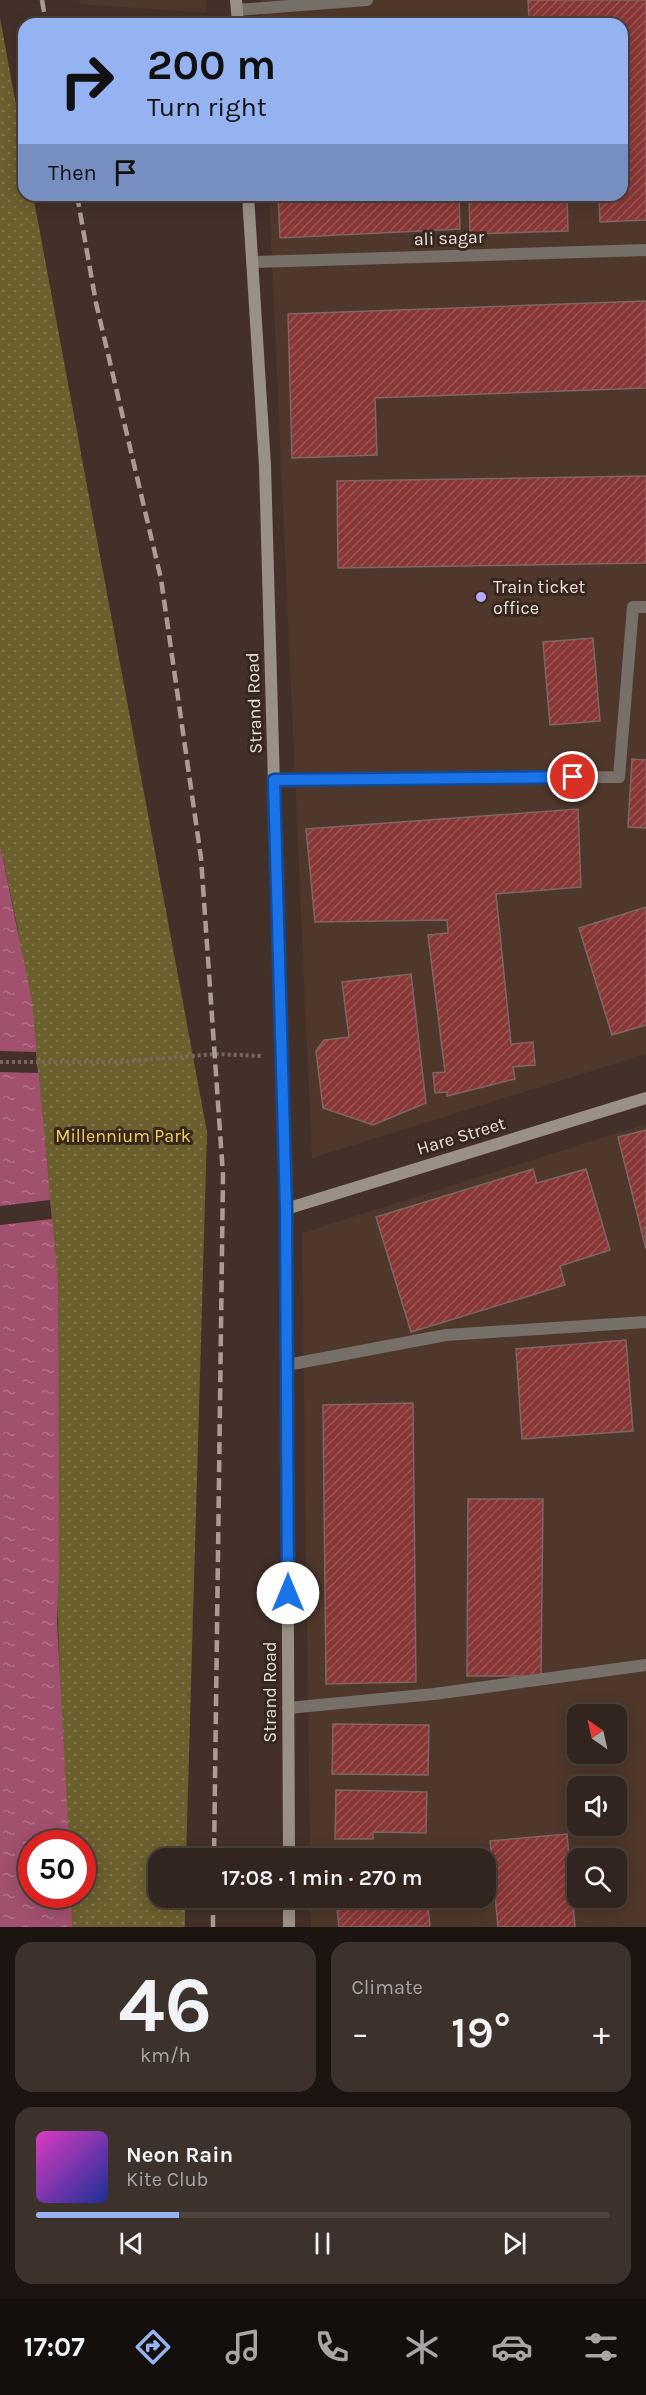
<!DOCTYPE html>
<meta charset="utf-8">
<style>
:root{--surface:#32251f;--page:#3d312c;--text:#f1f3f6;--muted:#a8a5a4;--line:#4d423d;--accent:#95b2f1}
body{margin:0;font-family:Karla,sans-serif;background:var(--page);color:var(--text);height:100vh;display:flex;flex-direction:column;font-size:22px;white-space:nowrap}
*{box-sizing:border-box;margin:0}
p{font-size:20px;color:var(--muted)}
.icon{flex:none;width:33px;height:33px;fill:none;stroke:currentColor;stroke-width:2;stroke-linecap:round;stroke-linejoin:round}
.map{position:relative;height:1927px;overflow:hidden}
.drawer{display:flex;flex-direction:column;gap:15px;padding:15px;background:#1c1411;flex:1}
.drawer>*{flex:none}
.top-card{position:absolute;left:18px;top:18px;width:610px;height:183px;border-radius:18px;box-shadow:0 3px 15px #0003,0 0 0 2px var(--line);background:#95b2f1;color:#111;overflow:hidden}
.needle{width:39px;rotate:326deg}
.fabs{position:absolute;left:567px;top:1704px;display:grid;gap:12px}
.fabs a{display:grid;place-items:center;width:60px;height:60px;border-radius:12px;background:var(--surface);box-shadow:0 3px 15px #0003,0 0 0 2px var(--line);font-size:30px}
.speed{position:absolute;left:18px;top:1830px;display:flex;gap:12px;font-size:30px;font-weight:700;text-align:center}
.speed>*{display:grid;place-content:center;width:78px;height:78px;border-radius:50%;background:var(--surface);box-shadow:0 3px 15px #0003,0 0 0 2px var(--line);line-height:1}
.speed .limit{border:9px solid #d22;background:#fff;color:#111}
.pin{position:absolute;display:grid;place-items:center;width:51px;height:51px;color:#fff;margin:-26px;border:3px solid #fff;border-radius:50%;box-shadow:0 2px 6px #0007}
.me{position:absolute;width:66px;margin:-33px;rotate:0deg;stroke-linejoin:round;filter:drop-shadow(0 0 4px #0008)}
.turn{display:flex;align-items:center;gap:21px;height:126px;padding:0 30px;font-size:27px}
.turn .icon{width:78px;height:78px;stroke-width:2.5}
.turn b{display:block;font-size:42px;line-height:51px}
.then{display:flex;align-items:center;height:57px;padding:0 30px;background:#0003;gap:12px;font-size:22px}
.big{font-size:45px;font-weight:600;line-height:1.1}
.drawer .card{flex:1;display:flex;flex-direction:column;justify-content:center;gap:9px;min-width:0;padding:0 21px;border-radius:18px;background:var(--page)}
.drawer .dial{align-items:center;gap:0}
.dial b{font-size:78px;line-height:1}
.song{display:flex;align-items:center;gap:18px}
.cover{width:72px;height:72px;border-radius:9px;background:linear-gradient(135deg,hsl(310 70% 55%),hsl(230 70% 35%))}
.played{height:6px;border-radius:3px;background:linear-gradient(90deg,var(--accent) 25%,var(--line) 25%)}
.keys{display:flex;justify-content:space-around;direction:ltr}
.heat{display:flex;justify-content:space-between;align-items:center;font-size:33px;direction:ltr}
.drawer .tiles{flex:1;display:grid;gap:15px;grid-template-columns:1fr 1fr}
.card:last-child{grid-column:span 2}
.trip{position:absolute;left:148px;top:1848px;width:348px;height:60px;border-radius:18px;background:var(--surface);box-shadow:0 3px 15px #0003,0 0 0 2px var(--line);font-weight:600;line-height:60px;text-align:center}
.tab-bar{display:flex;height:96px;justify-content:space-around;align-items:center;background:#140f0c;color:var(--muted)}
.tab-bar .icon{width:42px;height:42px}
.tab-bar .selected{color:var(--accent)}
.tab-bar b{font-size:27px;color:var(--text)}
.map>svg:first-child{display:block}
</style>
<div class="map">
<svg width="646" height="1927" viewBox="0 0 646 1927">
<defs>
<pattern id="grass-dots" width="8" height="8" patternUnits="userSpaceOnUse" patternTransform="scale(1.5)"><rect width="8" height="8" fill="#6c5f2e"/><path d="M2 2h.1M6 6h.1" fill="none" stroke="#81764c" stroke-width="1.8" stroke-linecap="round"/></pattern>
<pattern id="water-ripples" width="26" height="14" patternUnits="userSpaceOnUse" patternTransform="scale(1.5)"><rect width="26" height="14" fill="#a1506d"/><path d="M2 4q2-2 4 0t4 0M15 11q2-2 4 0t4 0" fill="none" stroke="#b37188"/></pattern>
<pattern id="building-hatch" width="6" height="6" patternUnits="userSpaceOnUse" patternTransform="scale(1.5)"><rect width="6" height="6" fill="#893736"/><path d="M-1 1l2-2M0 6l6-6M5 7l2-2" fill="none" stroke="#9a5452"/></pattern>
</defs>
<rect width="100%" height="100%" fill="#433129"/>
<g fill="#4f372b" fill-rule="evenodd">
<polygon points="79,0 206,0 207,13 80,4"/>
<polygon points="261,0 646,0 646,1054 312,1158 269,195 622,195 622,24 262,24"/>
<path d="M 646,1124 L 646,1927 L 311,1927 L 310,1898 L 486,1898 L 486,1858 L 310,1858 L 302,1233 ZM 578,1714 L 616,1714 L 616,1754 L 578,1754 ZM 578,1786 L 616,1786 L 616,1826 L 578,1826 ZM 578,1858 L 616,1858 L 616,1898 L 578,1898 Z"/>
</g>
<polygon fill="url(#grass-dots)" points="0,18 24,148 24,195 33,195 207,1132 186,1858 159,1858 159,1898 185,1898 185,1927 69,1927 68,1895 82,1894 82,1844 66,1843 38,1073 18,930 0,845"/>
<polygon fill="url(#water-ripples)" points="0,845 32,1001 58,1282 59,1563 57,1621 69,1843 32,1844 32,1894 71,1895 72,1927 0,1927"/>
<g fill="#433129">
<polygon points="0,1051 36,1052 38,1073 0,1072"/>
<polygon points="50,1200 52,1219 0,1225 0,1206"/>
</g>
<g fill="url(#building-hatch)" stroke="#7d6664" stroke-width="1.5">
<polygon points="528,0 646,0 646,220 600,222 599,195 622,195 622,24 529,24"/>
<polygon points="278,195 459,195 460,229 280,238"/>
<polygon points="469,195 567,195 568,231 470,234"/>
<polygon points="646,301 646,388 375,398 377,455 292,458 288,314"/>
<polygon points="646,476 646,563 338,568 337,481"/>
<polygon points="593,638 600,721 550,725 543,642"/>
<polygon points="632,759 646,760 646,828 628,827"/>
<polygon points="578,809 581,887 496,894 511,1044 533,1042 535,1065 513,1067 515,1079 447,1096 447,1092 435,1093 433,1073 445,1072 428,935 448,933 447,920 315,922 306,829"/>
<polygon points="646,907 646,1025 612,1035 579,928"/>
<polygon points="411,974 426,1103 373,1125 323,1108 316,1051 324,1040 349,1037 342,982"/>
<polygon points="646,1130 646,1249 618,1137"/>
<polygon points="533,1169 537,1183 586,1169 610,1250 560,1266 565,1285 411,1332 376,1217"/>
<polygon points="626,1340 633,1431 522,1439 516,1349"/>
<polygon points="413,1403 416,1682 326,1684 323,1405"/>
<polygon points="468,1499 543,1499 541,1676 467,1676"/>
<polygon points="333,1724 429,1725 428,1775 332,1774"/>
<polygon points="336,1790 427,1792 426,1833 373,1832 373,1839 335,1839"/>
<polygon points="567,1834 575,1927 498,1927 490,1841"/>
<polygon points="336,1898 427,1898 430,1926 339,1927"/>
</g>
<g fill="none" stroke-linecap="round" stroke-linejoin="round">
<polyline stroke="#786860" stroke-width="4" stroke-dasharray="3 3" stroke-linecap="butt" points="0,1062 119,1062 215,1054 263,1056"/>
<g stroke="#767069" stroke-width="12">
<polyline points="237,10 367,0"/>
<polyline points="274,780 619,777 633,607 646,607"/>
<polyline points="287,1365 446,1335 646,1322"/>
<polyline points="288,1708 434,1694 646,1665"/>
</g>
<polyline stroke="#767069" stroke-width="12" points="252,262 646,250"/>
<g stroke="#9a9085" stroke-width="12">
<polyline points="236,0 238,24"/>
<polyline points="248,195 265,466 286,1209 289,1858"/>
<polyline points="286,1209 646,1098"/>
<polyline points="289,1898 289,1927"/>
</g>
<g stroke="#ab9d96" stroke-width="4.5" stroke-dasharray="12 6" stroke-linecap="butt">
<polyline points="42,0 46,24"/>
<polyline points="77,195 96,303 161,579 201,858 223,1175 214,1858"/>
<polyline points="213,1927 213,1898"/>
</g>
</g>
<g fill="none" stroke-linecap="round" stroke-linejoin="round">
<defs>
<polyline id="route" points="288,1593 286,1209 274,780 573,777"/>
</defs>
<use href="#route" stroke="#114b97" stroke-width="15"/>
<use href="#route" stroke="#1a73e8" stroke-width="10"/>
</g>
<circle fill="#b3adf9" stroke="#38271f" stroke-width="2" cx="481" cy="597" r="6"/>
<g text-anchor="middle" stroke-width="6" stroke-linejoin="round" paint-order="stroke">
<g font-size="18" fill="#ebe0da" stroke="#38271f">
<text transform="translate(449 238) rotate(-2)" y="6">ali sagar</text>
<text transform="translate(254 703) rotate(-92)" y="6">Strand Road</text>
<text transform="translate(461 1136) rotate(-17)" y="6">Hare Street</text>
<text transform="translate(270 1692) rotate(-90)" y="6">Strand Road</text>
</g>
<g font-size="18" fill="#ebe0da" stroke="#38271f" text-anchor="start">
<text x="493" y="593">Train ticket<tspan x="493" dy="21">office</tspan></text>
</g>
<g font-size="18" fill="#f2d259" stroke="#38271f">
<text x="123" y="1142">Millennium Park</text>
</g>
</g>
</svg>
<div class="fabs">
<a><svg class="needle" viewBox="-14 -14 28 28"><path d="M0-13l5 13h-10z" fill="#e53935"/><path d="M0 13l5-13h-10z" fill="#a8a5a4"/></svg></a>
<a><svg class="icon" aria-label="sound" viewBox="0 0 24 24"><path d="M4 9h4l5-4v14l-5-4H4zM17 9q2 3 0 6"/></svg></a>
<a><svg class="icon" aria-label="search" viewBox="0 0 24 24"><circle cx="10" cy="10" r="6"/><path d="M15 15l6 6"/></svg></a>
</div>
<div class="speed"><div class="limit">50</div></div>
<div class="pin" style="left:573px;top:777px;background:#d93025"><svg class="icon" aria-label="arrive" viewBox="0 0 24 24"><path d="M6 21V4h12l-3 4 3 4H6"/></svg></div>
<svg class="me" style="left:288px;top:1593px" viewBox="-20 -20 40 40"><circle r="19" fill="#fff"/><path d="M0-13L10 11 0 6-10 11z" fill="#1a73e8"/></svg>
<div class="trip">17:08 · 1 min · 270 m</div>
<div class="top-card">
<div class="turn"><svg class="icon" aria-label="right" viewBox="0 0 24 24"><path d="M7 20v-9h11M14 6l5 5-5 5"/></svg><div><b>200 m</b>Turn right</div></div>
<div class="then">Then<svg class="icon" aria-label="arrive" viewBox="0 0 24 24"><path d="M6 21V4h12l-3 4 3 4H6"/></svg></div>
</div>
</div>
<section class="drawer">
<div class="tiles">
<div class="card dial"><b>46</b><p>km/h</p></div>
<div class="card"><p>Climate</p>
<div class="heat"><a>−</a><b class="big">19°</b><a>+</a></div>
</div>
<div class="card">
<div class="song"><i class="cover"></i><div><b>Neon Rain</b><p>Kite Club</p></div></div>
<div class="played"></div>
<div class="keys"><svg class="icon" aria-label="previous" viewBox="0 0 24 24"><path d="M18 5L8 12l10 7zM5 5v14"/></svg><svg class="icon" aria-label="pause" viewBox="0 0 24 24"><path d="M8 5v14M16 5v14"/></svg><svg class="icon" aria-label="next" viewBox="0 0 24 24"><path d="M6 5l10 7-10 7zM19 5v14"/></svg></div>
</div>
</div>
</section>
<nav class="tab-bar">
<b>17:07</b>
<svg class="icon selected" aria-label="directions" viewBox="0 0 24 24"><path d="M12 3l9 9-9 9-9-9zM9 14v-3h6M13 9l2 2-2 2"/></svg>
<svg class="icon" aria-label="music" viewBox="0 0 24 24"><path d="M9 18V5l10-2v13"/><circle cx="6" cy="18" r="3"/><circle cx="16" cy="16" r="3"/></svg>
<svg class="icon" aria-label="phone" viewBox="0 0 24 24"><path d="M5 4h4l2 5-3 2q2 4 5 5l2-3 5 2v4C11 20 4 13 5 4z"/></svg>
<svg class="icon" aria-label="climate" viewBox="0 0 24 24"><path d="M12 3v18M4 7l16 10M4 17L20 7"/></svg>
<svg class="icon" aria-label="car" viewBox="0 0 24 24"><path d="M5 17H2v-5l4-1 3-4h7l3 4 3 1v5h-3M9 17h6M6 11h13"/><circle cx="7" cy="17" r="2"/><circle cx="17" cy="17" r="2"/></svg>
<svg class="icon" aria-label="filters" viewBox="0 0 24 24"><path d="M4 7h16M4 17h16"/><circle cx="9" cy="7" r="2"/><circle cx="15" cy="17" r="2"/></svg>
</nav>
